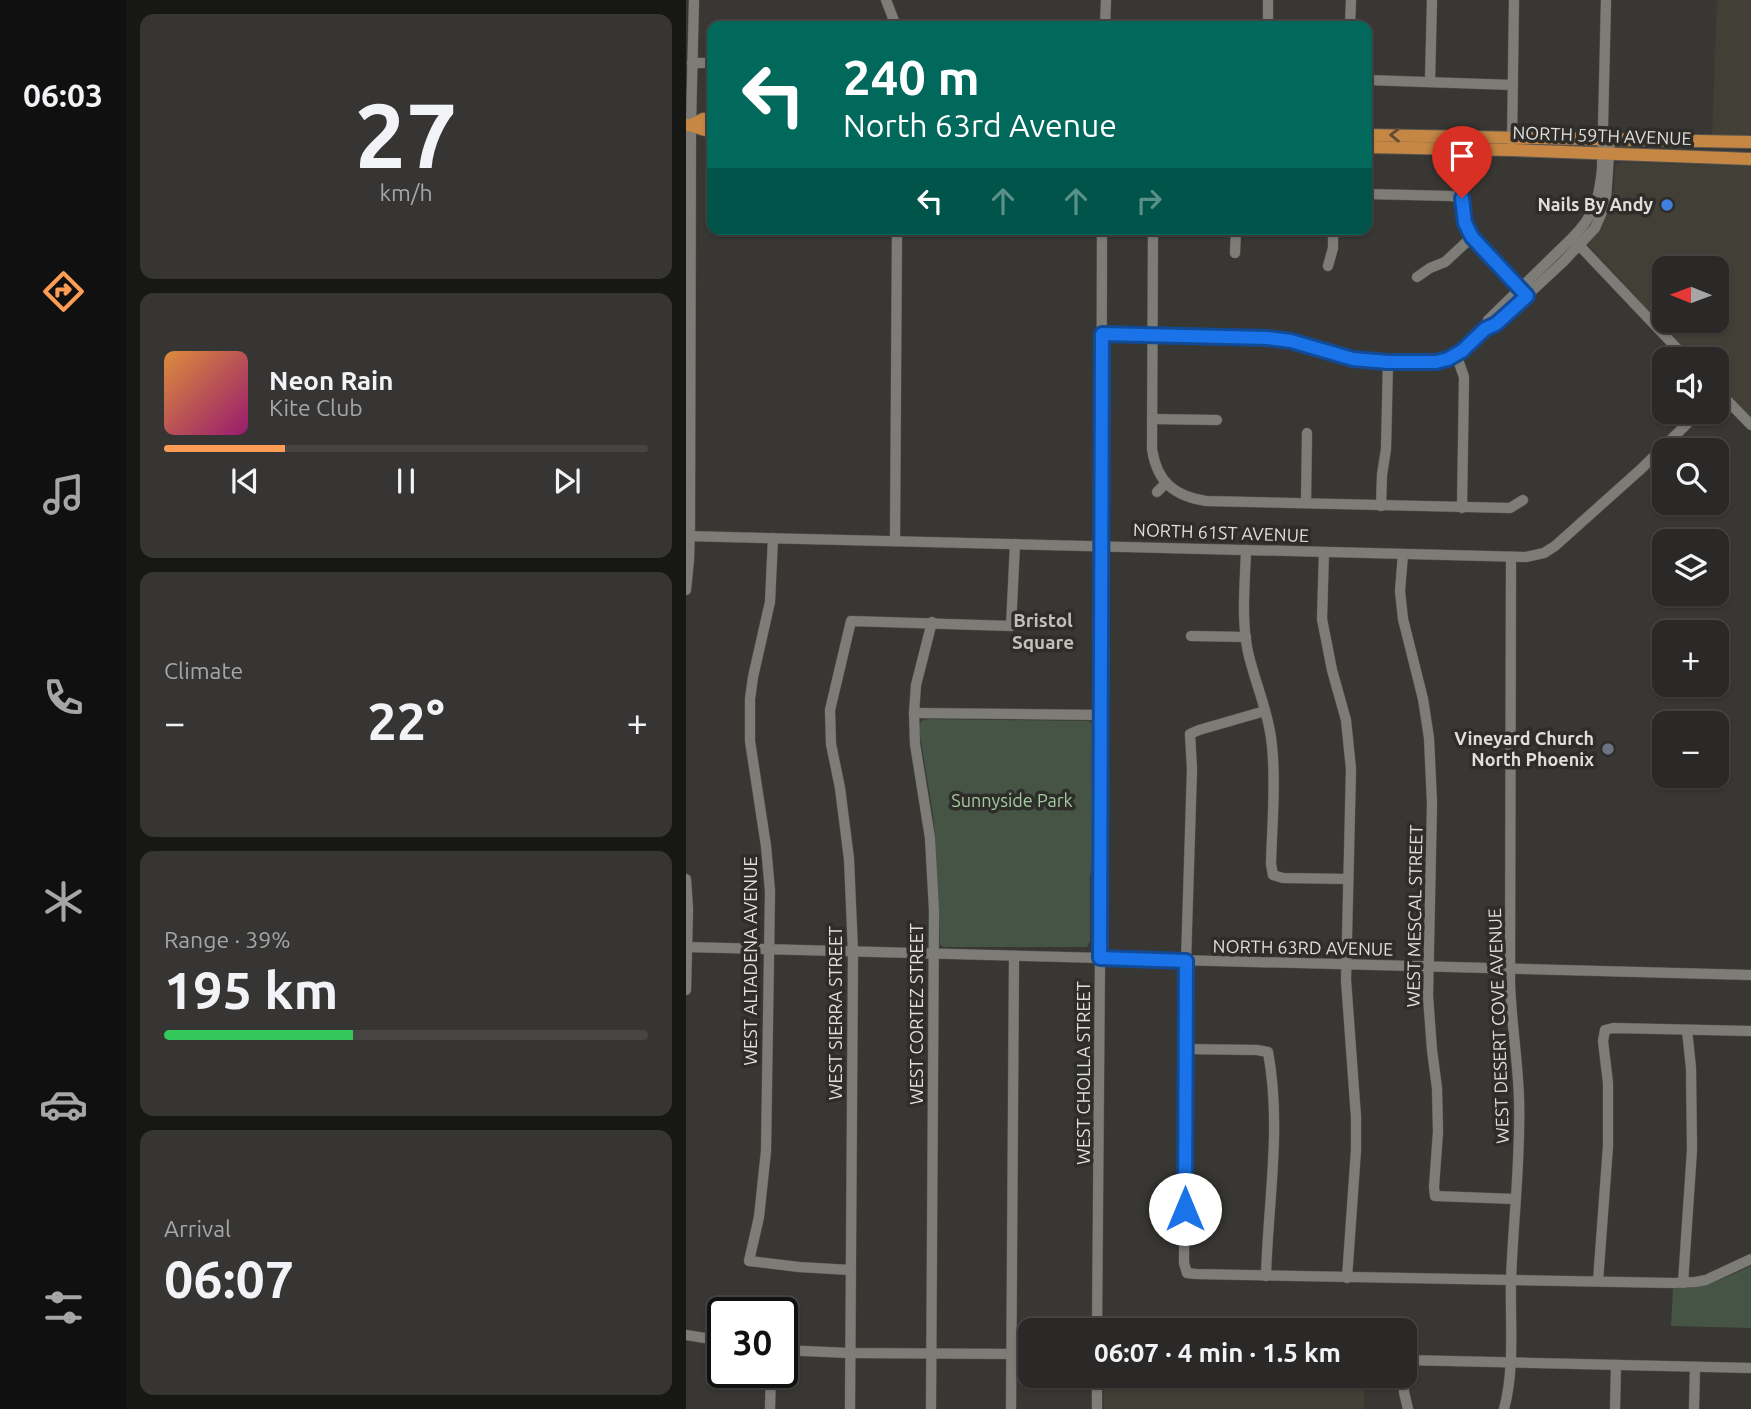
<!DOCTYPE html>
<meta charset="utf-8">
<style>
:root{--surface:#2a2927;--page:#363533;--text:#f1f3f6;--muted:#a5a6a7;--line:#464544;--accent:#fd9c55}
body{margin:0;font-family:Ubuntu,sans-serif;background:var(--page);color:var(--text);height:100vh;display:flex;flex-direction:column;font-size:26px;white-space:nowrap}
*{box-sizing:border-box;margin:0}
p{font-size:23px;color:var(--muted)}
.icon{flex:none;width:38px;height:38px;fill:none;stroke:currentColor;stroke-width:2;stroke-linecap:round;stroke-linejoin:round}
.map{position:relative;flex:1;overflow:hidden}
.details{display:flex;flex-direction:column;gap:14px;padding:14px;background:#171715;width:560px}
.details>*{flex:none}
.guide{position:absolute;left:21px;top:21px;width:665px;height:214px;border-radius:14px;box-shadow:0 2px 5px #0004,0 0 0 2px var(--line);background:#00695c;color:#fff;overflow:hidden}
.needle{width:46px;rotate:271deg}
.buttons{position:absolute;left:966px;top:256px;display:grid;gap:14px}
.buttons a{display:grid;place-items:center;width:77px;height:77px;border-radius:14px;background:var(--surface);box-shadow:0 2px 5px #0004,0 0 0 2px var(--line);font-size:35px}
.speed{position:absolute;left:21px;top:1297px;display:flex;gap:14px;font-size:35px;font-weight:700;text-align:center}
.speed>*{display:grid;place-content:center;width:91px;height:91px;border-radius:50%;background:var(--surface);box-shadow:0 2px 5px #0004,0 0 0 2px var(--line);line-height:1}
.speed .limit{border:4px solid #111;border-radius:10px;background:#fff;color:#111}
.pin{position:absolute;display:grid;place-items:center;width:60px;height:60px;color:#fff;margin:-72px -30px;border-radius:50% 50% 50% 0;rotate:-45deg;box-shadow:0 0 7px #0007}
.pin .icon{rotate:45deg}
.me{position:absolute;width:77px;margin:-38px;rotate:0deg;stroke-linejoin:round;filter:drop-shadow(0 0 5px #0008)}
.turn{display:flex;align-items:center;gap:24px;height:147px;padding:0 21px;font-size:32px}
.turn .icon{width:91px;height:91px;stroke-width:2.5}
.turn b{display:block;font-size:49px;line-height:60px}
.lanes{display:flex;align-items:center;height:66px;padding:0 21px;background:#0003;justify-content:center;gap:35px;direction:ltr}
.lanes .off{opacity:.35}
.big{font-size:52px;font-weight:700;line-height:1.1}
.details .tile{flex:1;display:flex;flex-direction:column;justify-content:center;gap:10px;min-width:0;padding:0 24px;border-radius:14px;background:var(--page)}
.details .dial{align-items:center;gap:0}
.dial b{font-size:91px;line-height:1}
.song{display:flex;align-items:center;gap:21px}
.cover{width:84px;height:84px;border-radius:10px;background:linear-gradient(135deg,hsl(30 70% 55%),hsl(320 70% 35%))}
.played{height:7px;border-radius:4px;background:linear-gradient(90deg,var(--accent) 25%,var(--line) 25%)}
.keys{display:flex;justify-content:space-around;direction:ltr}
.heat{display:flex;justify-content:space-between;align-items:center;font-size:38px;direction:ltr}
.charge{height:10px;border-radius:5px;background:linear-gradient(90deg,#34c759 39%,var(--line) 0)}
.trip{position:absolute;left:332px;top:1318px;width:399px;height:70px;border-radius:14px;background:var(--surface);box-shadow:0 2px 5px #0004,0 0 0 2px var(--line);font-weight:700;line-height:70px;text-align:center}
main{display:flex;flex:1;min-height:0}
.menu{display:flex;flex-direction:column;width:126px;justify-content:space-around;align-items:center;background:#111010;color:var(--muted)}
.menu .icon{width:49px;height:49px}
.menu .active{color:var(--accent)}
.menu b{font-size:32px;color:var(--text)}
.map>svg:first-child{display:block}
</style>
<main>
<nav class="menu">
<b>06:03</b>
<svg class="icon active" aria-label="directions" viewBox="0 0 24 24"><path d="M12 3l9 9-9 9-9-9zM9 14v-3h6M13 9l2 2-2 2"/></svg>
<svg class="icon" aria-label="music" viewBox="0 0 24 24"><path d="M9 18V5l10-2v13"/><circle cx="6" cy="18" r="3"/><circle cx="16" cy="16" r="3"/></svg>
<svg class="icon" aria-label="phone" viewBox="0 0 24 24"><path d="M5 4h4l2 5-3 2q2 4 5 5l2-3 5 2v4C11 20 4 13 5 4z"/></svg>
<svg class="icon" aria-label="climate" viewBox="0 0 24 24"><path d="M12 3v18M4 7l16 10M4 17L20 7"/></svg>
<svg class="icon" aria-label="car" viewBox="0 0 24 24"><path d="M5 17H2v-5l4-1 3-4h7l3 4 3 1v5h-3M9 17h6M6 11h13"/><circle cx="7" cy="17" r="2"/><circle cx="17" cy="17" r="2"/></svg>
<svg class="icon" aria-label="filters" viewBox="0 0 24 24"><path d="M4 7h16M4 17h16"/><circle cx="9" cy="7" r="2"/><circle cx="15" cy="17" r="2"/></svg>
</nav>
<section class="details">
<div class="tile dial"><b>27</b><p>km/h</p></div>
<div class="tile">
<div class="song"><i class="cover"></i><div><b>Neon Rain</b><p>Kite Club</p></div></div>
<div class="played"></div>
<div class="keys"><svg class="icon" aria-label="previous" viewBox="0 0 24 24"><path d="M18 5L8 12l10 7zM5 5v14"/></svg><svg class="icon" aria-label="pause" viewBox="0 0 24 24"><path d="M8 5v14M16 5v14"/></svg><svg class="icon" aria-label="next" viewBox="0 0 24 24"><path d="M6 5l10 7-10 7zM19 5v14"/></svg></div>
</div>
<div class="tile"><p>Climate</p>
<div class="heat"><a>−</a><b class="big">22°</b><a>+</a></div>
</div>
<div class="tile"><p>Range · 39%</p><b class="big">195 km</b><div class="charge"></div></div>
<div class="tile"><p>Arrival</p><b class="big">06:07</b></div>
</section>
<div class="map">
<svg width="1065" height="1409" viewBox="0 0 1065 1409">
<rect width="100%" height="100%" fill="#383734"/>
<g fill="#423f36" fill-rule="evenodd">
<polygon points="1031,0 1065,0 1065,136 1026,135"/>
<path d="M 935,162 L 1065,166 L 1065,420 L 1031,384 L 1031,359 L 1007,359 L 902,245 L 923,203 L 928,188 L 929,169 L 930,164 ZM 978,268 L 1031,268 L 1031,320 L 978,320 Z"/>
<rect x="418" y="1376" width="260" height="33"/>
</g>
<g fill="#465446">
<polygon points="242,719 402,721 407,724 406,863 404,879 404,941 401,947 258,947 254,945 250,848 247,815 233,729 235,721"/>
<path d="M 1065,1266 L 1065,1328 L 985,1326 L 987,1288 C 1020,1289 1036,1279 1065,1266 Z"/>
</g>
<g fill="none" stroke-linecap="round" stroke-linejoin="round">
<defs>
<g id="minor">
<polyline points="200,0 210,26"/>
<polyline points="419,26 420,0"/>
<polyline points="582,26 582,0"/>
<polyline points="664,26 665,0"/>
<polyline points="6,63 26,63"/>
<polyline points="681,80 827,85"/>
<polyline points="744,82 746,0"/>
<polyline points="826,143 828,0"/>
<polyline points="681,194 765,196 776,198 779,223 786,237 839,294"/>
<path d="M 467,229 L 466,449 C 471,482 488,496 520,501 L 824,508 L 837,500"/>
<polyline points="890,242 1001,359"/>
<polyline points="549,253 550,229"/>
<polyline points="642,266 647,248 647,229"/>
<polyline points="731,277 744,268 759,262 786,237"/>
<path d="M 799,329 L 802,320 L 886,238 C 908,216 913,200 916,169 L 920,0"/>
<polyline points="416,334 593,339 667,359 736,363 750,362 770,354 785,344 799,329 810,324 877,262 909,228 916,212 920,199 924,140 917,132"/>
<polyline points="770,354 778,377 776,508"/>
<polyline points="1031,390 1065,425"/>
<polyline points="466,419 531,420"/>
<polyline points="471,492 480,483"/>
<polyline points="620,503 621,433"/>
<polyline points="695,506 696,475 700,449 702,362"/>
<polyline points="0,536 840,557 858,553 869,546 955,469 1014,411"/>
<polyline points="87,538 84,602 67,677 64,699 64,741 80,846 84,891 80,1151 73,1217 63,1261 113,1267 164,1270"/>
<polyline points="209,541 211,229"/>
<path d="M 560,550 C 559,584 555,619 562,652 C 569,683 583,713 586,746 C 590,784 586,825 585,864 L 587,875 L 597,878 L 662,879"/>
<polyline points="638,552 636,619 646,670 660,720 665,769 660,980 670,1117 670,1150 661,1278"/>
<polyline points="717,554 714,591 717,619 737,699 743,738 746,803 742,996 746,1050 751,1088 752,1132 748,1187 749,1196 829,1199"/>
<polyline points="0,590 3,560 4,525 5,125 8,0"/>
<polyline points="505,636 560,637"/>
<polyline points="579,711 513,730 504,734 506,769 500,961 498,1263 501,1273 510,1274 987,1283 1009,1282 1020,1280 1065,1259"/>
<polyline points="228,713 414,715"/>
<polyline points="0,879 2,909 0,990"/>
<polyline points="0,947 1065,975"/>
<path d="M 500,1049 L 571,1050 L 582,1052 C 596,1127 582,1201 580,1276"/>
<polyline points="912,1281 922,1146 922,1083 917,1041 919,1030 927,1028 1065,1031"/>
<polyline points="997,1283 1006,1150 1005,1068 1001,1030"/>
<polyline points="411,1330 414,959 416,229"/>
<polyline points="0,1335 37,1341"/>
<polyline points="96,1350 163,1353 345,1354"/>
<polyline points="719,1360 1065,1368"/>
<polyline points="717,1376 718,1392 722,1409"/>
<polyline points="84,1409 85,1372"/>
<polyline points="164,1409 167,952 163,859 154,788 145,744 144,710 165,621 325,626 329,544"/>
<polyline points="245,1409 248,910 244,838 229,744 228,713 230,685 246,622"/>
<polyline points="325,1409 328,957"/>
<polyline points="411,1409 411,1376"/>
<path d="M 818,1409 C 829,1368 824,1323 825,1281 C 827,1220 835,1160 833,1099 C 832,1060 825,1021 824,982 L 825,557"/>
<polyline points="929,1409 930,1365"/>
<polyline points="1008,1409 1009,1367"/>
</g>
<g id="major">
<path d="M 0,125 C 9,125 17,131 26,131"/>
<polyline points="5,125 17,119 26,119"/>
<polyline points="681,135 1065,142"/>
<polyline points="681,147 826,150 1065,159"/>
</g>
</defs>
<use href="#minor" stroke="#555451" stroke-width="11"/>
<use href="#major" stroke="#555451" stroke-width="14"/>
<use href="#minor" stroke="#7d7c77" stroke-width="10"/>
<use href="#major" stroke="#c58743" stroke-width="12"/>
</g>
<defs><path id="oneway-chevron" d="M-2-3.5L2.5 0L-2 3.5" fill="none" stroke-width="1.6" stroke-linecap="round" stroke-linejoin="round" transform="scale(1.75)"/></defs>
<use stroke="#634c33" href="#oneway-chevron" transform="translate(709 135) rotate(-179)"/>
<g fill="none" stroke-linecap="round" stroke-linejoin="round">
<defs>
<polyline id="route" points="499,1209 500,961 414,958 416,334 581,338 605,341 667,359 702,362 750,362 762,359 776,351 799,329 810,324 841,296 786,237 779,223 776,198"/>
</defs>
<use href="#route" stroke="#114b97" stroke-width="18"/>
<use href="#route" stroke="#1a73e8" stroke-width="12"/>
</g>
<circle fill="#3f7fe0" stroke="#2e2d2a" stroke-width="2.5" cx="981" cy="205" r="7"/>
<circle fill="#6b7280" stroke="#2e2d2a" stroke-width="2.5" cx="922" cy="749" r="7"/>
<g text-anchor="middle" stroke-width="7" stroke-linejoin="round" paint-order="stroke">
<g font-size="18" fill="#dfdedc" stroke="#2e2d2a">
<text transform="translate(916 136) rotate(2)" y="6">NORTH 59TH AVENUE</text>
<text transform="translate(535 533) rotate(2)" y="6">NORTH 61ST AVENUE</text>
<text transform="translate(729 916) rotate(-89)" y="6">WEST MESCAL STREET</text>
<text transform="translate(617 948) rotate(1)" y="6">NORTH 63RD AVENUE</text>
<text transform="translate(65 961) rotate(-90)" y="6">WEST ALTADENA AVENUE</text>
<text transform="translate(150 1013) rotate(-90)" y="6">WEST SIERRA STREET</text>
<text transform="translate(231 1014) rotate(-90)" y="6">WEST CORTEZ STREET</text>
<text transform="translate(813 1026) rotate(-92)" y="6">WEST DESERT COVE AVENUE</text>
<text transform="translate(398 1073) rotate(-90)" y="6">WEST CHOLLA STREET</text>
</g>
<g font-size="18" font-weight="bold" fill="#dfdedc" stroke="#2e2d2a" text-anchor="end">
<text x="967" y="211">Nails By Andy</text>
<text x="908" y="745">Vineyard Church<tspan x="908" dy="21">North Phoenix</tspan></text>
</g>
<g font-size="18" fill="#a2cca1" stroke="#2e2d2a">
<text x="326" y="807">Sunnyside Park</text>
</g>
<g font-size="19" font-weight="bold" fill="#c0bfba" stroke="#2e2d2a">
<text x="357" y="627">Bristol<tspan x="357" dy="22">Square</tspan></text>
</g>
</g>
</svg>
<div class="buttons">
<a><svg class="needle" viewBox="-14 -14 28 28"><path d="M0-13l5 13h-10z" fill="#e53935"/><path d="M0 13l5-13h-10z" fill="#a5a6a7"/></svg></a>
<a><svg class="icon" aria-label="sound" viewBox="0 0 24 24"><path d="M4 9h4l5-4v14l-5-4H4zM17 9q2 3 0 6"/></svg></a>
<a><svg class="icon" aria-label="search" viewBox="0 0 24 24"><circle cx="10" cy="10" r="6"/><path d="M15 15l6 6"/></svg></a>
<a><svg class="icon" aria-label="layers" viewBox="0 0 24 24"><path d="M12 4l9 5-9 5-9-5zM3 14l9 5 9-5"/></svg></a>
<a>+</a>
<a>−</a>
</div>
<div class="speed"><div class="limit">30</div></div>
<div class="pin" style="left:776px;top:198px;background:#d93025"><svg class="icon" aria-label="arrive" viewBox="0 0 24 24"><path d="M6 21V4h12l-3 4 3 4H6"/></svg></div>
<svg class="me" style="left:499px;top:1209px" viewBox="-20 -20 40 40"><circle r="19" fill="#fff"/><path d="M0-13L10 11 0 6-10 11z" fill="#1a73e8"/></svg>
<div class="trip">06:07 · 4 min · 1.5 km</div>
<div class="guide">
<div class="turn"><svg class="icon" aria-label="left" viewBox="0 0 24 24"><path d="M17 20v-9H6M10 6l-5 5 5 5"/></svg><div><b>240 m</b>North 63rd Avenue</div></div>
<div class="lanes"><svg class="icon" aria-label="left" viewBox="0 0 24 24"><path d="M17 20v-9H6M10 6l-5 5 5 5"/></svg><svg class="icon off" aria-label="ahead" viewBox="0 0 24 24"><path d="M12 20V5M6 11l6-6 6 6"/></svg><svg class="icon off" aria-label="ahead" viewBox="0 0 24 24"><path d="M12 20V5M6 11l6-6 6 6"/></svg><svg class="icon off" aria-label="right" viewBox="0 0 24 24"><path d="M7 20v-9h11M14 6l5 5-5 5"/></svg></div>
</div>
</div>
</main>
